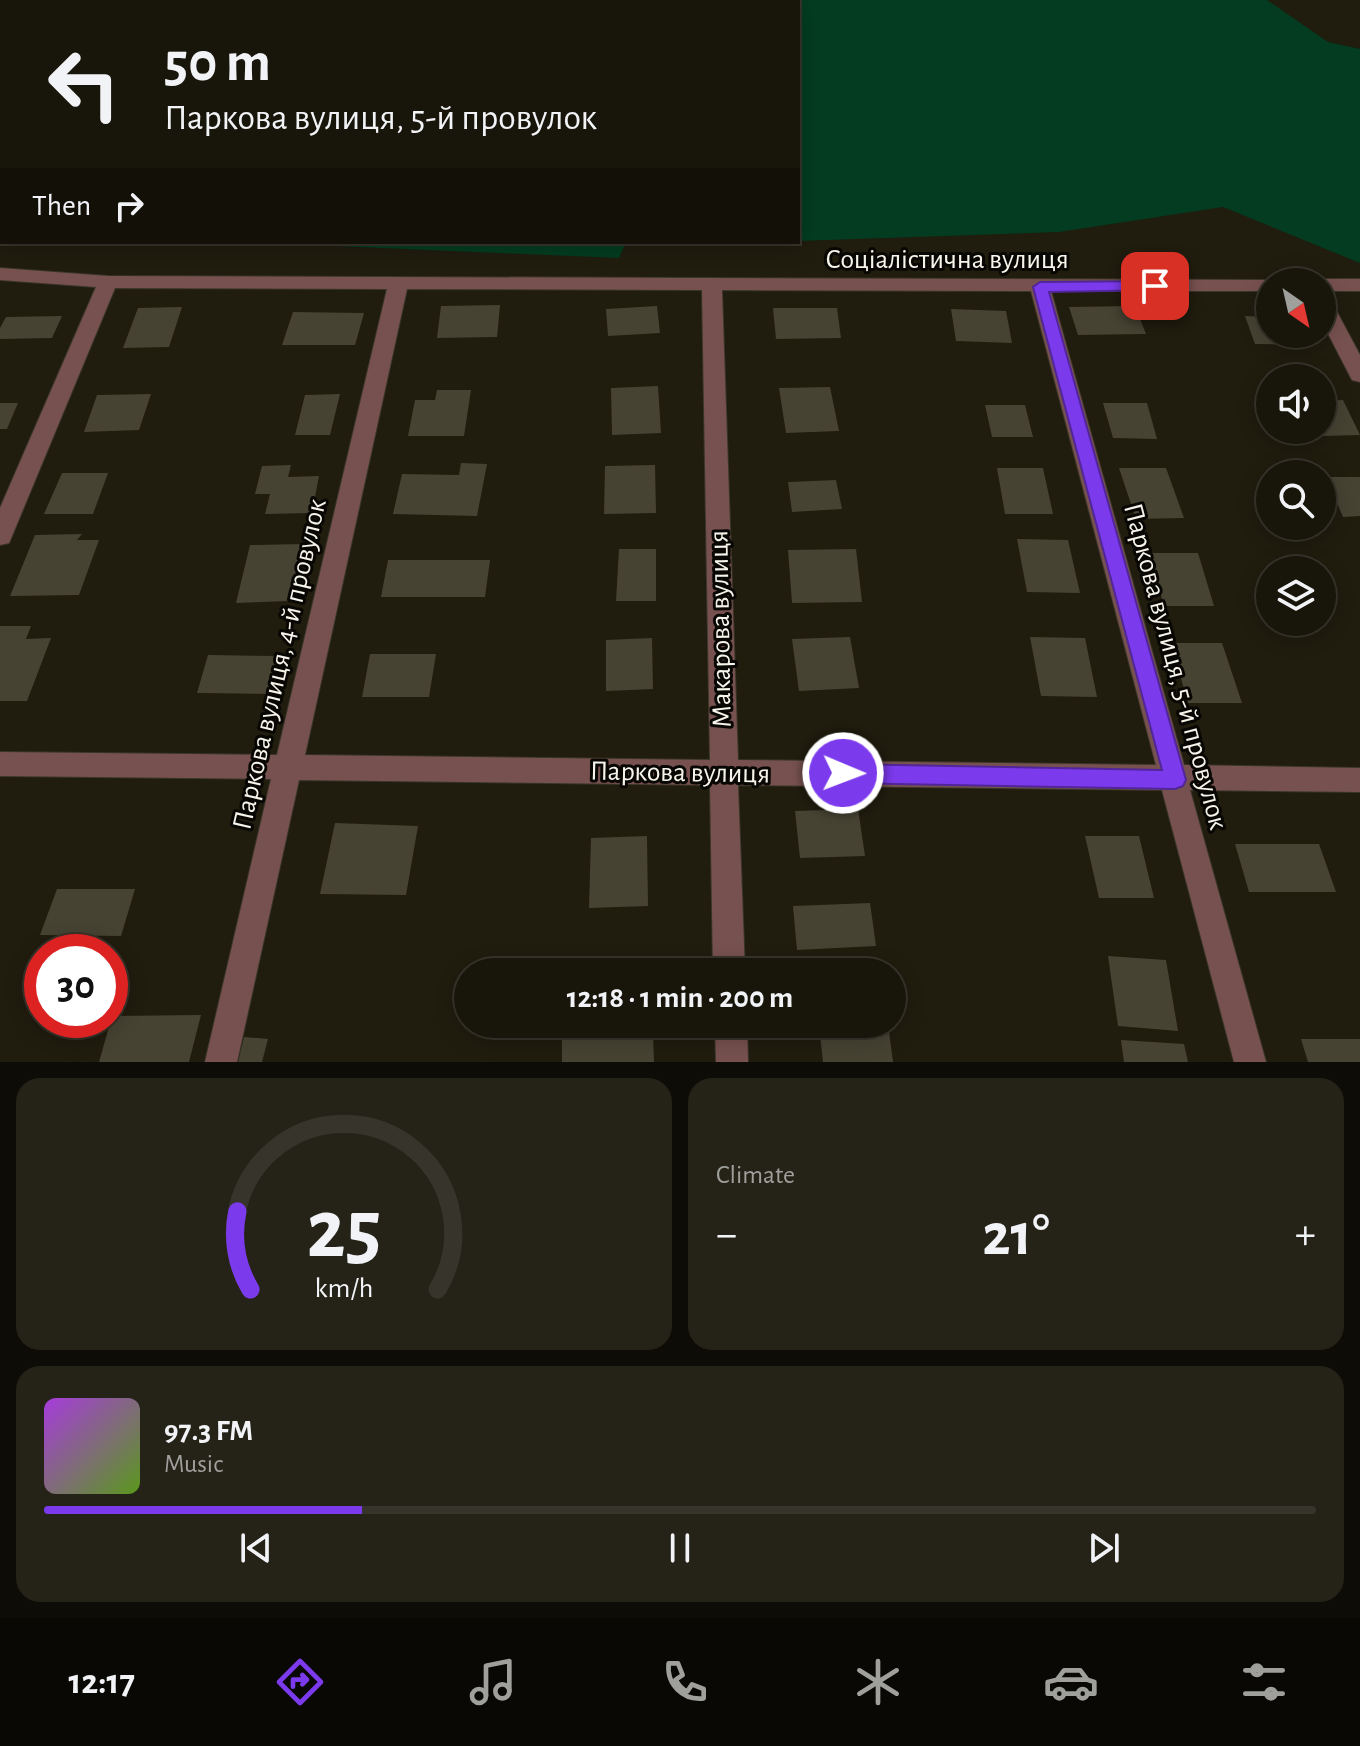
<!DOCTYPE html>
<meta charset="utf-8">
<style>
:root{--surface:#18150a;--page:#252218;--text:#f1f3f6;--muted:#9f9f9c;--line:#36342b;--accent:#7c3aed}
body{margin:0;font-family:"Alegreya Sans",sans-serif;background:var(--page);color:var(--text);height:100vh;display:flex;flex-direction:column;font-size:30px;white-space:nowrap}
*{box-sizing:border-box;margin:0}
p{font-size:26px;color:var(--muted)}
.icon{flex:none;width:44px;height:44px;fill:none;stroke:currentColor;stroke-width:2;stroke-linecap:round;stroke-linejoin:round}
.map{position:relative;height:1062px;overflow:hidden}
.side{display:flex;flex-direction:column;gap:16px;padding:16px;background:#0d0c06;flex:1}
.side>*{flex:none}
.guide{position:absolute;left:0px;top:0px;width:800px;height:244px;box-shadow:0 4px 20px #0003,0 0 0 2px var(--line);background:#18150a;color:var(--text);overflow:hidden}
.needle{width:52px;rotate:146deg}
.buttons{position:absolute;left:1256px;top:268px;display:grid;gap:16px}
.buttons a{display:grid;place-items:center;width:80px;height:80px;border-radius:50%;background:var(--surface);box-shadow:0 4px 20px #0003,0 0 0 2px var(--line);font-size:40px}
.speed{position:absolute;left:24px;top:934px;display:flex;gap:16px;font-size:40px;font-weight:700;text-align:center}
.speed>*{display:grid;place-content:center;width:104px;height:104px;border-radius:50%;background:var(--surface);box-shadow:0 4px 20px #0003,0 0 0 2px var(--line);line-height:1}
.speed .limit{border:12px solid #d22;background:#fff;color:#111}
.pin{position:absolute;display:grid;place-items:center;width:68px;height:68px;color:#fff;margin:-34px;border-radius:16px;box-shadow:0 4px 12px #0006}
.me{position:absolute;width:88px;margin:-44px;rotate:91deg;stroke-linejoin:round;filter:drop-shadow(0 0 6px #0008)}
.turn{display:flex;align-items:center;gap:28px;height:168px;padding:0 32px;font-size:36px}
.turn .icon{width:104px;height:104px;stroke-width:2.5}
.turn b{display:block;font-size:56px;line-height:68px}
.then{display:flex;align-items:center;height:76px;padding:0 32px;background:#0003;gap:16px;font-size:30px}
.big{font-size:60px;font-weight:600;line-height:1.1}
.side .widget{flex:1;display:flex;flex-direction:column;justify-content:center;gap:12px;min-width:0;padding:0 28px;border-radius:24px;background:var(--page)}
.side .dial{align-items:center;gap:0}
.dial svg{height:208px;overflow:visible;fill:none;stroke:var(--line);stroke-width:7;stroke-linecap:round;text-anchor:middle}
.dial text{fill:var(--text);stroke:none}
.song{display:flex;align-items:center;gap:24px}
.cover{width:96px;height:96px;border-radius:12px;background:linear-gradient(135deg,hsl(280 70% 55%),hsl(90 70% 35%))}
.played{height:8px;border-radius:4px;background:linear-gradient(90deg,var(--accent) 25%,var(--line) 25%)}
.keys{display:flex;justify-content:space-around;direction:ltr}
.heat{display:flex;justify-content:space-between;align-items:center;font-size:44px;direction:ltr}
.side .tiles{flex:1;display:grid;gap:16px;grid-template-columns:1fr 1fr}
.widget:last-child{grid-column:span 2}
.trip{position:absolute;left:454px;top:958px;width:452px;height:80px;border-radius:40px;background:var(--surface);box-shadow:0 4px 20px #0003,0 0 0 2px var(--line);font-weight:600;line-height:80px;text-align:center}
.tabs{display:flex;height:128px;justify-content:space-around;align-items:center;background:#0a0804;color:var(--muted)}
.tabs .icon{width:56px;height:56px}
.tabs .on{color:var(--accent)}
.tabs b{font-size:36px;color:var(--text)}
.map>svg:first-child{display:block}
</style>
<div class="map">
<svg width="1360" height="1062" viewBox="0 0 1360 1062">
<rect width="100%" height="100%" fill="#201c0e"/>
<g fill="#033c20">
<polygon points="204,0 725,0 194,2"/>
<polygon points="762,0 1267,0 1328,42 1360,49 1360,263 1223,207 1059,232 798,241 798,2"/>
<polygon points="241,242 626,242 619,258"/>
</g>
<g fill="#474333">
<polygon points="500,305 497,337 437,338 441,306"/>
<polygon points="657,306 660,333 608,336 606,309"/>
<polygon points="1135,306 1146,334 1078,335 1069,307"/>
<polygon points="182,307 169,347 123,348 138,308"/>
<polygon points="773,308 837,308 841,338 776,339"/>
<polygon points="951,309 1006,311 1012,343 956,341"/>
<polygon points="293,312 364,313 355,345 282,345"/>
<polygon points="62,316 52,338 0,339 0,328 6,317"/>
<polygon points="1245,316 1270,317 1270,334 1311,334 1316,345 1255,344"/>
<polygon points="658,386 661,433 612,435 611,388"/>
<polygon points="830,387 839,431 786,433 779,388"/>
<polygon points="437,390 471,390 464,436 408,436 415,400 435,400"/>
<polygon points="151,394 139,430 84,432 97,395"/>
<polygon points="340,394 330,435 295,435 305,395"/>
<polygon points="1343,400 1360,435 1321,436 1319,430 1322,430 1322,401"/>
<polygon points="0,403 18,403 7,429 0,429"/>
<polygon points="1103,403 1147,403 1157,439 1113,438"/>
<polygon points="985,405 1025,405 1033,437 992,437"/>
<polygon points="461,463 487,464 477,516 393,514 402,474 459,475"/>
<polygon points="291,465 288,477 319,476 312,513 265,514 270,494 255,494 262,466"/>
<polygon points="655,465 656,513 604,514 605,466"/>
<polygon points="997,468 1043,468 1053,514 1005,514"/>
<polygon points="1119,468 1166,468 1184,518 1136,519"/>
<polygon points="62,473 108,473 93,514 44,514"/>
<polygon points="1326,477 1360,477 1360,516 1343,517"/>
<polygon points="836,480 842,509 792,512 788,482"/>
<polygon points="82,534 77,540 99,540 79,595 10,596 35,535"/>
<polygon points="1017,539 1068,540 1080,593 1027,592"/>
<polygon points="303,544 290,601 236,603 250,545"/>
<polygon points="619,549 656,549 656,601 616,601"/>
<polygon points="856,549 862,602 792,603 788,550"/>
<polygon points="1149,553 1198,553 1214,606 1164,606"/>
<polygon points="388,560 490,560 485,597 381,597"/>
<polygon points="0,626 31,626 26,639 51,638 27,701 0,701"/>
<polygon points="850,637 859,688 799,691 792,639"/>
<polygon points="1030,637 1085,638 1097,697 1041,696"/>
<polygon points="652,638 653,689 606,691 606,640"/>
<polygon points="1171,643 1222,643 1242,703 1188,703"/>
<polygon points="370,654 436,654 429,697 362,697"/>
<polygon points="208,655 281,656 271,694 197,693"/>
<polygon points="858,809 865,856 800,858 795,811"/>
<polygon points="335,823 418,826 406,895 320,894"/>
<polygon points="647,836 648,906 589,908 591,838"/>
<polygon points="1085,836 1139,836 1154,898 1099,898"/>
<polygon points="1235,844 1319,844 1336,892 1249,892"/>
<polygon points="57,889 135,889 121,936 40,935"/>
<polygon points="870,903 876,946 797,950 793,906"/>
<polygon points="1108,956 1166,960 1178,1031 1118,1026"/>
<polygon points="201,1015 189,1062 99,1062 112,1016"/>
<polygon points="888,1024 893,1062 823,1062 819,1026"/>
<polygon points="653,1033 654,1062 562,1062 562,1038"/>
<polygon points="244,1037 268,1039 262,1062 238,1062"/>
<polygon points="1301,1039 1360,1039 1360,1062 1308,1062"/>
<polygon points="1121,1040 1184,1044 1188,1062 1124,1062"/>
</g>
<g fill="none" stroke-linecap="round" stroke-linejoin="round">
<defs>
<g id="minor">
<polygon points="2,31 2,41 0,42 0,32"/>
<path d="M 0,268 L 108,276 L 1277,280 L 1270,282 L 1270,291 L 1051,291 L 1184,765 L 1360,768 L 1360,792 L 1190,790 L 1266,1062 L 1234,1062 L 1162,790 L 738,785 L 745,972 L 713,972 L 710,785 L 299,780 L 237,1062 L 205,1062 L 271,779 L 0,776 L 0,752 L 277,755 L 387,289 L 115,288 L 12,536 L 9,543 L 0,545 L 0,508 L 96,287 L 0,280 ZM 407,289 L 702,290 L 710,760 L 305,755 ZM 722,290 L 1031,291 L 1156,765 L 738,760 Z"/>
<polygon points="1322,279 1360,279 1360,291 1322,291 1322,282 1314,282"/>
<polygon points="1322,295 1329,297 1360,355 1360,382 1352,380 1322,322"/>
<polygon points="715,1024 747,1024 748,1062 716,1062"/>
</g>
</defs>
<use href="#minor" stroke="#3a3629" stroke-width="2"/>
<use href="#minor" fill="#77514f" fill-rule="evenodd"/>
</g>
<polygon fill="#7c3aed" stroke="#51269a" stroke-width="2" points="1155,281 1160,283 1160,290 1049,292 1186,780 1183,786 1175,789 843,783 836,780 832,773 836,767 843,764 1162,770 1033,287 1040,282"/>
<g text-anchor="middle" stroke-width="6" stroke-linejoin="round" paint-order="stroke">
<g font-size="28" fill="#f7f5eb" stroke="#080703">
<text x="947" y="268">Соціалістична вулиця</text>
<text transform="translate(719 629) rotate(-91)" y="10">Макарова вулиця</text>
<text transform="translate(278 664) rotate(-77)" y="10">Паркова вулиця, 4-й провулок</text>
<text transform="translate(1177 666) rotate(75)" y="10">Паркова вулиця, 5-й провулок</text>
<text transform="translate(680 771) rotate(1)" y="10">Паркова вулиця</text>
</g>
</g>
</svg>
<div class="buttons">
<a><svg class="needle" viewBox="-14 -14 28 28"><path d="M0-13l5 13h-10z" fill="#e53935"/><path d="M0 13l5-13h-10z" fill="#9f9f9c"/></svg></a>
<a><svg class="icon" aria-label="sound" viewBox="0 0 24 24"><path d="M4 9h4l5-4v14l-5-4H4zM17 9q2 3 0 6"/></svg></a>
<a><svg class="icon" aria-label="search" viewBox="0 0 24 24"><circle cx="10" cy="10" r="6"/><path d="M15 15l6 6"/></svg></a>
<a><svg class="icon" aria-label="layers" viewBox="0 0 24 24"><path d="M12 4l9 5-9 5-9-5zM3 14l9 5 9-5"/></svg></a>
</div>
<div class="speed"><div class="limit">30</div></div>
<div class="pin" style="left:1155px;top:286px;background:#d93025"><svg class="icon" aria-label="arrive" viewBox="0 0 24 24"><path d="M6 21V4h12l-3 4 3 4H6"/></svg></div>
<svg class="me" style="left:843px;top:773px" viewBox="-20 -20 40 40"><circle r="17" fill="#7c3aed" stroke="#fff" stroke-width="3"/><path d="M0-11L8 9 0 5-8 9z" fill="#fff"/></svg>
<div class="trip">12:18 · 1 min · 200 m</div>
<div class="guide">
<div class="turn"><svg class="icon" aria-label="left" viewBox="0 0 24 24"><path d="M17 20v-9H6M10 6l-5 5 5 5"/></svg><div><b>50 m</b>Паркова вулиця, 5-й провулок</div></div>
<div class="then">Then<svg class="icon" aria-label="right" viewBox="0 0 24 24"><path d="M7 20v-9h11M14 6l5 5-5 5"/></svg></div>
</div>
</div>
<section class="side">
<div class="tiles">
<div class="widget dial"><svg viewBox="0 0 100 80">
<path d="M14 69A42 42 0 1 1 86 69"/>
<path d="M14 69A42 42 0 0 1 9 39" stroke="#7c3aed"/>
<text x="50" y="56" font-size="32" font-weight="700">25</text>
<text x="50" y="72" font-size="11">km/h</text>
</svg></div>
<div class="widget"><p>Climate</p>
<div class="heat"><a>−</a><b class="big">21°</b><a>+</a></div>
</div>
<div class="widget">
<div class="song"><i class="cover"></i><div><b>97.3 FM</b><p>Music</p></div></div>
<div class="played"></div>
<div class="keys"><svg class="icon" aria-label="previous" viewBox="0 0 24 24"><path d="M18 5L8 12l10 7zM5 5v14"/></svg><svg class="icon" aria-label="pause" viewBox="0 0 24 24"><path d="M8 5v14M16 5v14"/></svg><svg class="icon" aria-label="next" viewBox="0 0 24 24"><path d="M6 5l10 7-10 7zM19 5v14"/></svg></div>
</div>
</div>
</section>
<nav class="tabs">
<b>12:17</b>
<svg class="icon on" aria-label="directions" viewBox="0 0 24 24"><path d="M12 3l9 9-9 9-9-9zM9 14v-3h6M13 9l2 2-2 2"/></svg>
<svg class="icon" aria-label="music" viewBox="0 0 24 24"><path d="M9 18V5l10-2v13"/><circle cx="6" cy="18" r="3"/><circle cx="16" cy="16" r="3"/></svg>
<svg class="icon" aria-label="phone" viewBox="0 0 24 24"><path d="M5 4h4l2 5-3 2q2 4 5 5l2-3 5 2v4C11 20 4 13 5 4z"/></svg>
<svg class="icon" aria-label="climate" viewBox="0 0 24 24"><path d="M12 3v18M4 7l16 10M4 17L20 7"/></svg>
<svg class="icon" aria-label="car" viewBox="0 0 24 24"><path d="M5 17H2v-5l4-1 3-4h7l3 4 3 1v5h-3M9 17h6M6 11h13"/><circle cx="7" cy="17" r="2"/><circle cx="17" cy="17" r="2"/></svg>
<svg class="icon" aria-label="filters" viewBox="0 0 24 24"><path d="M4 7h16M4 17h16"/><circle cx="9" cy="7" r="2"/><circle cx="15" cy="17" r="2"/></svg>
</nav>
